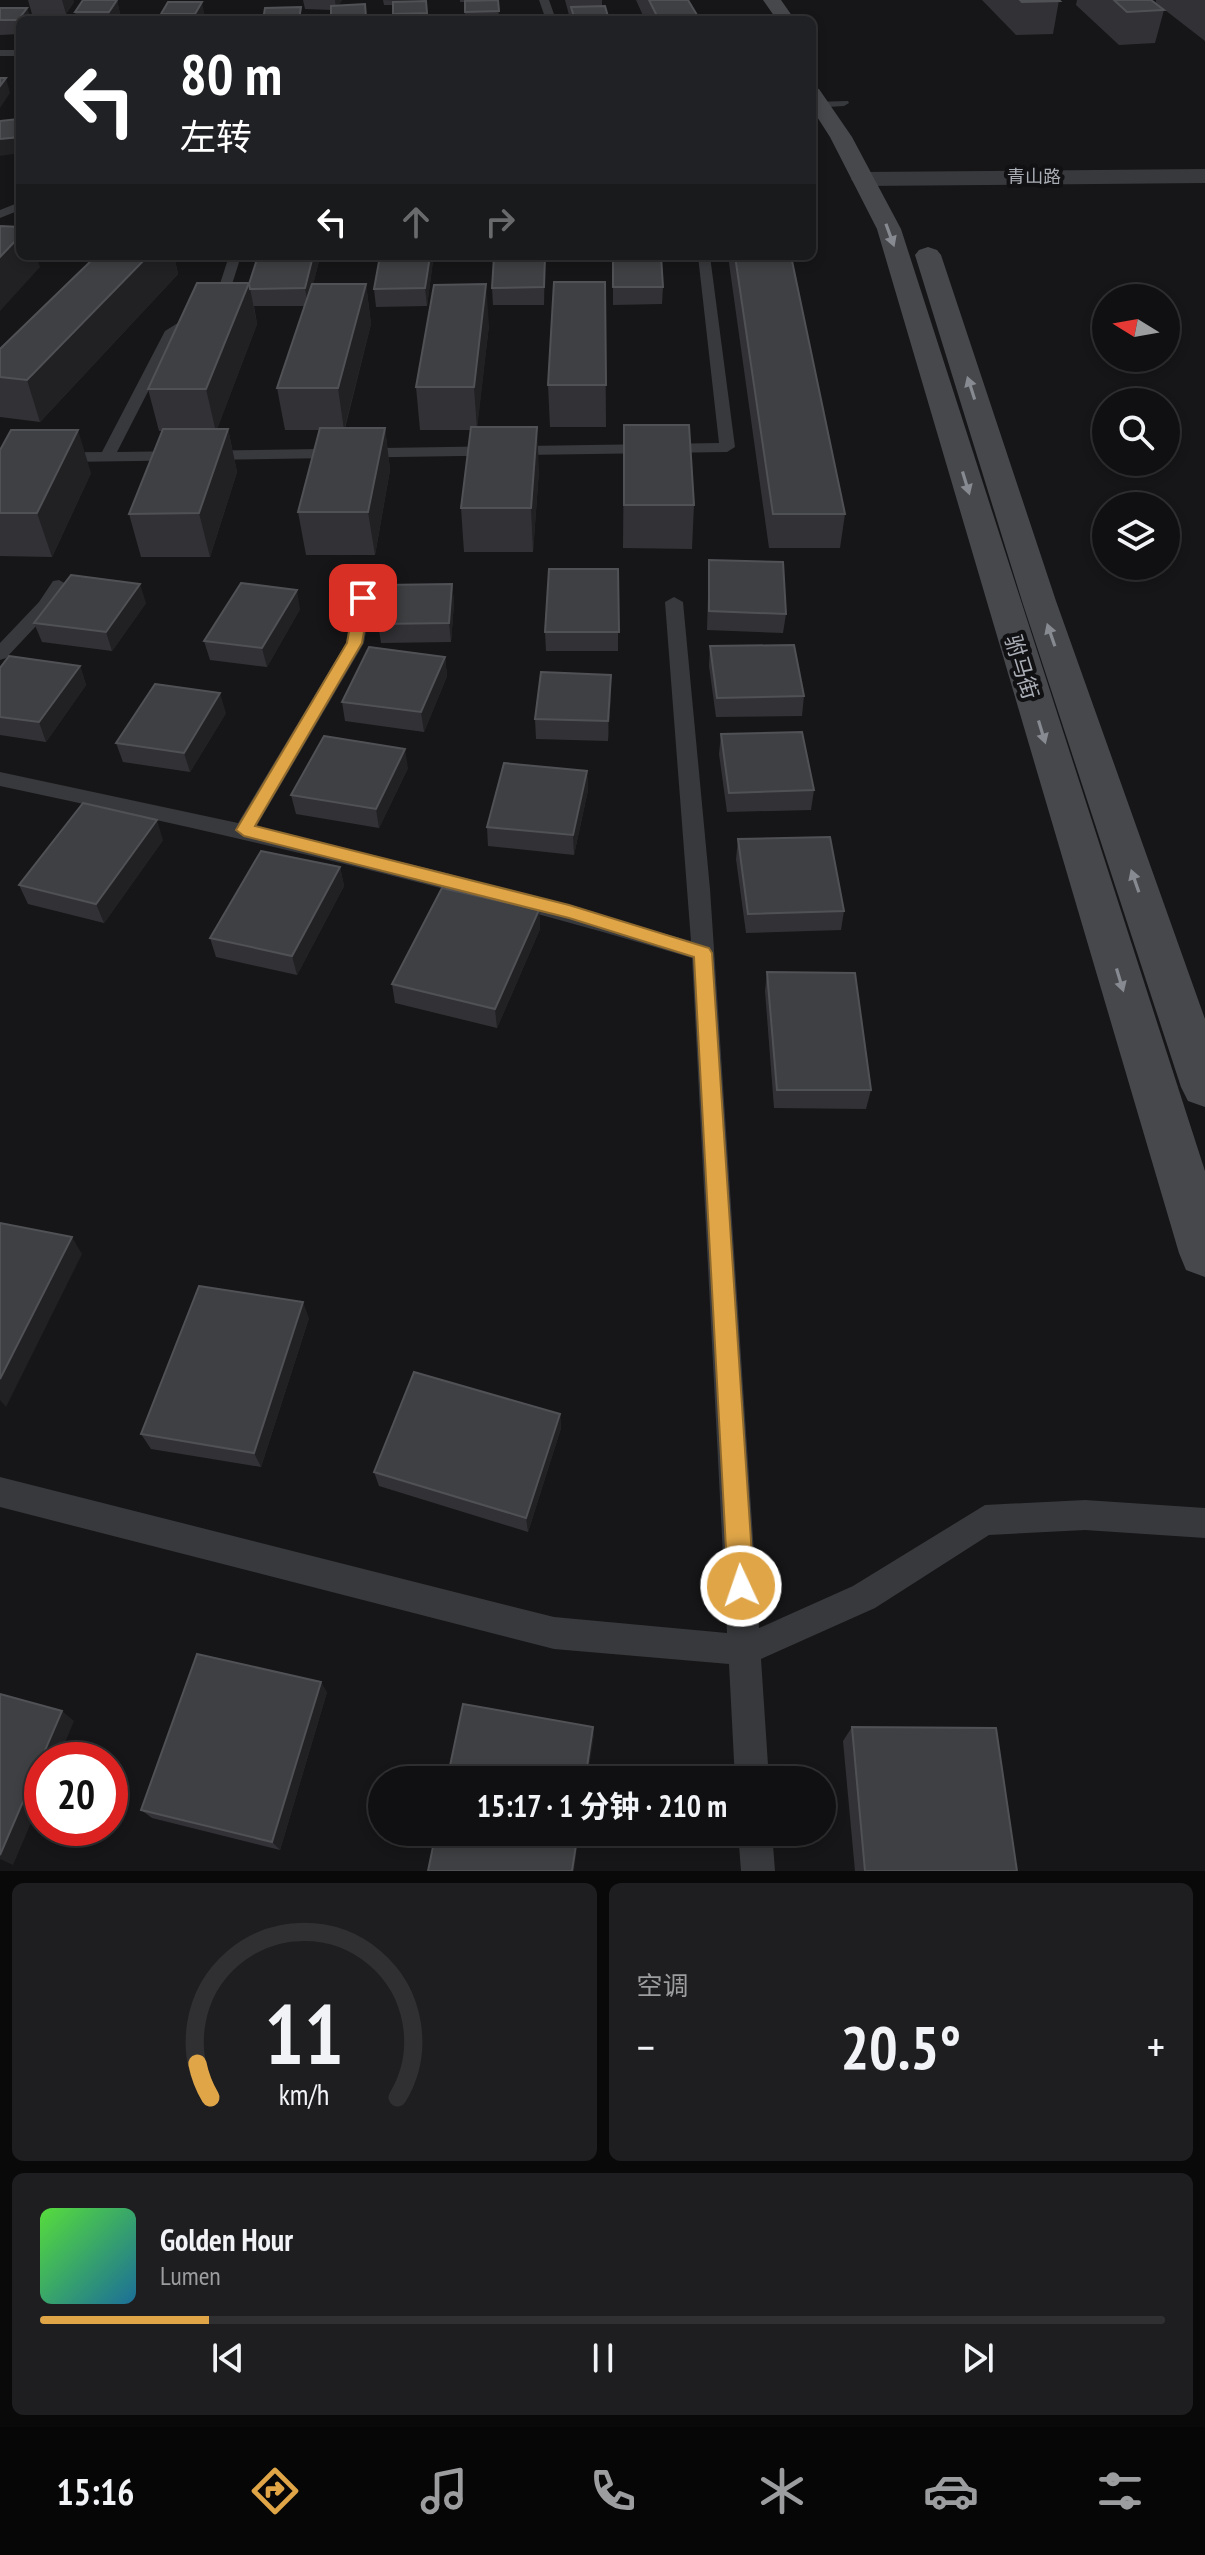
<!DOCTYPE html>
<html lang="zh">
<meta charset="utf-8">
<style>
:root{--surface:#101012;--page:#1e1e20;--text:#f1f3f6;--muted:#9c9d9f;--line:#303032;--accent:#dfa547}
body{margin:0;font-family:"PT Sans Narrow","Noto Sans SC",sans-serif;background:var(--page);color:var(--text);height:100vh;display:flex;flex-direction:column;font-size:30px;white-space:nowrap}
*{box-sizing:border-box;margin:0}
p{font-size:26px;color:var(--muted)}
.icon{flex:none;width:44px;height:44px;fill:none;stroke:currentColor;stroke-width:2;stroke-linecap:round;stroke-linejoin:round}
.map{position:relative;height:1871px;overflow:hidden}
.sheet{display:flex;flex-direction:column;gap:12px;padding:12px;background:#09090a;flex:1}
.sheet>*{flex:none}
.guide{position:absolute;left:16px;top:16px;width:800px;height:244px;border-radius:12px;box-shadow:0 4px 12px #0003,0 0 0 2px var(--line);background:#202124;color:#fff;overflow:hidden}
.needle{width:52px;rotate:281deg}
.buttons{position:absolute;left:1092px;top:284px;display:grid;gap:16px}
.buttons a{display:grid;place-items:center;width:88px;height:88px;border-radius:50%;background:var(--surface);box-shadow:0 4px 12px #0003,0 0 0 2px var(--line);font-size:40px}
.speed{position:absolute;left:24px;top:1742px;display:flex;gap:16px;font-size:40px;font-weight:700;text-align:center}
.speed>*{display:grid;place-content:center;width:104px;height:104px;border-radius:50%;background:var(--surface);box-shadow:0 4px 12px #0003,0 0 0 2px var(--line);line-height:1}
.speed .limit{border:12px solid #d22;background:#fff;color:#111}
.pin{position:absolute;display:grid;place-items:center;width:68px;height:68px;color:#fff;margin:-34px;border-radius:16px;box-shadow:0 4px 12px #0006}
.me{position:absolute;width:88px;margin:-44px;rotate:357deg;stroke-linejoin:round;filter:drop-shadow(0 0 6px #0008)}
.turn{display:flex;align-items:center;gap:28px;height:168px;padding:0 32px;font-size:36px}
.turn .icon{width:104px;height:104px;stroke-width:2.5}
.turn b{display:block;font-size:56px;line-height:68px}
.lanes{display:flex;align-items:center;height:76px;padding:0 32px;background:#0003;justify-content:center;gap:40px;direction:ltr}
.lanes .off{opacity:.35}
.big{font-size:60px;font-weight:700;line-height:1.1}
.sheet .widget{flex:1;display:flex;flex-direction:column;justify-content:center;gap:12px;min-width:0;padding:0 28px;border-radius:12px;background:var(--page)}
.sheet .dial{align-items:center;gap:0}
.dial svg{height:208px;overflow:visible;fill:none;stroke:var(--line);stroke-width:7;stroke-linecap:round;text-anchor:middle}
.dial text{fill:var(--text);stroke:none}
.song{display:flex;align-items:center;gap:24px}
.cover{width:96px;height:96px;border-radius:12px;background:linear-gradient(135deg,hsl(110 70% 55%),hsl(200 70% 35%))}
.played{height:8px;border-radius:4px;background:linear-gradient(90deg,var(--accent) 15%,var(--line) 15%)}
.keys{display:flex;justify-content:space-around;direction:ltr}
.heat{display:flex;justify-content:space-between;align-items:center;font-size:44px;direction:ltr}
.sheet .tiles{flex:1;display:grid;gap:12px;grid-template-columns:1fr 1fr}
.widget:last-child{grid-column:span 2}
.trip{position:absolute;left:368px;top:1766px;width:468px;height:80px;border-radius:40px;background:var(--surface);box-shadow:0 4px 12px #0003,0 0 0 2px var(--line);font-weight:700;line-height:80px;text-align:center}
.tabs{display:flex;height:128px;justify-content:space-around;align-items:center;background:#060607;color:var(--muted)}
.tabs .icon{width:56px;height:56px}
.tabs .active{color:var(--accent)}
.tabs b{font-size:36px;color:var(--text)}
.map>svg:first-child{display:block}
</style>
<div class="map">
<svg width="1205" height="1871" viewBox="0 0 1205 1871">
<rect width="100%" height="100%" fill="#161618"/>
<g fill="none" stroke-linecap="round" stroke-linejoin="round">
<g fill="#38393c" fill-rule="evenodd">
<polygon points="539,0 549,0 556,20 546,20"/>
<rect x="0" y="50" width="20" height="6"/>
<polygon points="848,101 849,103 844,106 812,108 812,102"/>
<polygon points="20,202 20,210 0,218 0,210"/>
<polygon points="229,256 241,256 228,297 215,312 178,333 117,452 719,443 698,256 710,256 735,447 727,452 0,463 0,453 102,452 165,331 205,306 217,293"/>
<polygon points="59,580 68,585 52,609 6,658 0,660 0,643 39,602 53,581"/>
<path d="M 363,593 L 372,598 L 364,643 L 256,827 L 442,872 L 691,941 L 665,602 L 674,597 L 683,602 L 710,889 L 759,1628 L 853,1586 L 985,1505 L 1085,1500 L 1205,1508 L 1205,1538 L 1085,1530 L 989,1535 L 875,1608 L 761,1659 L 769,1780 L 735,1780 L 729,1664 L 554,1649 L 0,1507 L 0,1477 L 554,1617 L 727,1633 L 692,958 C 464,890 233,835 0,786 L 0,772 L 238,823 L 346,643 L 354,598 Z"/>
<polygon points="738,1832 772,1832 775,1871 741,1871"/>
</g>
<polygon fill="#38393c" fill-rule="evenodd" points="1205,169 1205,183 863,186 855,184 851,179 855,174 863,172"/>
<g fill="#46484c" fill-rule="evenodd">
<polygon points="763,0 781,0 795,20 777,20"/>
<polygon points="812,87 819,89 852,137 901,229 1205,1171 1205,1277 1186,1270 1179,1253 877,229 830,137 812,109"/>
<polygon points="928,247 937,250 941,255 1056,601 1205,1019 1205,1107 1188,1101 1181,1087 1022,601 915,255 919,250"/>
</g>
</g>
<g fill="#323236">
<polygon points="28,0 73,0 74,2 66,14 32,14"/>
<polygon points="117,0 120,14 116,20 70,20 76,17 75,12"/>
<polygon points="303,0 342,0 338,6 365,4 366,20 331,20 331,10 305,9"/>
<polygon points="383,0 426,1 428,20 394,20 393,5 384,5"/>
<polygon points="460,0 498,0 499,20 465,20 465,2 460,2"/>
<polygon points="565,0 602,0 602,6 609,20 571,20 571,15 569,15"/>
<polygon points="636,0 688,0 700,20 645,20"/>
<polygon points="982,0 1059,0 1053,34 1016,35"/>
<polygon points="1077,0 1151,0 1164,10 1155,43 1119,45 1076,5"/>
<polygon points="1156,0 1205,0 1205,41 1156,3"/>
<polygon points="168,2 205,17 203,20 162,20 161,14"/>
<polygon points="0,8 27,8 31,20 20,20 20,34 0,35"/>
<polygon points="96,256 174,256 178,274 40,422 0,417 0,349"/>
<polygon points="545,256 544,305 493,305 492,288"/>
<polygon points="613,256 663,287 662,304 613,305"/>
<polygon points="728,256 791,256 845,514 840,548 769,548"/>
<polygon points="319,261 313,284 366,284 371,324 345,428 385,428 390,470 375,555 306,555 298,512 319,430 285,430 277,388 305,306 254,306 257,324 217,429 228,429 237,472 210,557 141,557 129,514 162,431 159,431 148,389 249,283"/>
<polygon points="433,261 427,306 376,307 374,289"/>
<polygon points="605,282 606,427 550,427 548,385"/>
<polygon points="489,325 477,427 539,470 533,552 464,552 461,508 471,430 420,430 416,387"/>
<polygon points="624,425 694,505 692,549 623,548"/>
<polygon points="0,450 91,473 52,557 0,556"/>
<polygon points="709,560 786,614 783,633 707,630"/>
<polygon points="618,569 618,651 546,651 545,632"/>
<polygon points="452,584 454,603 451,642 381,643 378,624"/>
<polygon points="146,603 112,651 42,642 34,623"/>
<polygon points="300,609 267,667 210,660 204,641"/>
<polygon points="710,646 804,696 802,716 716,717 709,666"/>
<polygon points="445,657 447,676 424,732 345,721 342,702"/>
<polygon points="80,666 86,685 46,742 0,735 0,668"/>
<polygon points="611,694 608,741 536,739 535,719"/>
<polygon points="226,713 190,772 123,762 116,743"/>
<polygon points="721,734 814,790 811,810 727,812 719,754"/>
<polygon points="408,768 379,828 296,814 291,795"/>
<polygon points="587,771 588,790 574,855 488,846 487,827"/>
<polygon points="738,839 844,911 841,930 746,933 736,859"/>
<polygon points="163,840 104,923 28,904 19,885"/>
<polygon points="340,867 344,886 297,975 216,957 210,938"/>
<polygon points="539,910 540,929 497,1028 395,1003 392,984"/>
<polygon points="767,972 871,1090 866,1109 774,1108 765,991"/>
<polygon points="309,1318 261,1467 151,1449 141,1434"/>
<polygon points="560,1414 561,1428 528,1532 379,1486 374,1472"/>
<polygon points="327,1692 280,1850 152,1818 141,1810"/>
<polygon points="852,1727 1017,1871 855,1871 843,1741"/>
</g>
<g fill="#212124">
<polygon points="62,0 73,0 74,2 66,14"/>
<polygon points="117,0 120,14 116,20 111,20 109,12"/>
<polygon points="335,0 342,0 336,10"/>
<polygon points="202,2 205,17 203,20 197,20 195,14"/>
<polygon points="27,8 31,20 20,20 20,29 18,20"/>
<polygon points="6,78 10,93 0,108 0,86"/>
<polygon points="20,137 20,153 0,156 0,139"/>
<polygon points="20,236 20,256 36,256 40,267 0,311 0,257"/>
<polygon points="148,256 174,256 178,274 40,422 27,380"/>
<polygon points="313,256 318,256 319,261 308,306 305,288"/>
<polygon points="430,256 432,256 433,261 427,306 425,288"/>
<polygon points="249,283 257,324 216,432 206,389"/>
<polygon points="366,284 371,324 344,430 338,388"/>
<polygon points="486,284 489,325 477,430 474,387"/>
<polygon points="537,427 539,470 533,552 531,508"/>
<polygon points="385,428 390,470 375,555 368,512"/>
<polygon points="228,429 237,472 210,557 199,513"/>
<polygon points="78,430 91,473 52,557 37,513"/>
<polygon points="140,584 146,603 112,651 106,632"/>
<polygon points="452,584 454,603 451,642 449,623"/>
<polygon points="297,590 300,609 267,667 262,648"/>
<polygon points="445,657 447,676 424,732 421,712"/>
<polygon points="80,666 86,685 46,742 39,722"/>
<polygon points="611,675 611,694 608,741 608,721"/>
<polygon points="220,693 226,713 190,772 184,753"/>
<polygon points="405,749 408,768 379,828 376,809"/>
<polygon points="587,771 588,790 574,855 573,835"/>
<polygon points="157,820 163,840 104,923 96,904"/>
<polygon points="340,867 344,886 297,975 292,956"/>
<polygon points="539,910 540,929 497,1028 495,1009"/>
<polygon points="72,1237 82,1254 6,1407 0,1400 0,1379"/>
<polygon points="303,1302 309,1318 261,1467 254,1453"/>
<polygon points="560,1414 561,1428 528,1532 526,1518"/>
<polygon points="321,1682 327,1692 280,1850 272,1842"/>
<polygon points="62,1711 74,1721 58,1760 42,1760 42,1797 13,1865 0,1859 0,1855"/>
<polygon points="593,1727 594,1736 587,1780 585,1780"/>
<polygon points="578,1832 579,1832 574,1871 572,1871"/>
</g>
<g fill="#3f4043" stroke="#505155" stroke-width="2">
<polygon points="83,0 117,0 109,12 75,12"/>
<polygon points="498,0 499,11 465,12 465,1"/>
<polygon points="649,0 688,0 700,20 659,20"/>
<polygon points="1020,0 1059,0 1060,1 1022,2"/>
<polygon points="1114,0 1151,0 1164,10 1127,12"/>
<polygon points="426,1 427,13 393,14 393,2"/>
<polygon points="168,2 202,2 195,14 161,14"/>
<polygon points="365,4 366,17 331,18 331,6"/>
<polygon points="605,6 609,20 575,20 571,7"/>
<polygon points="301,7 299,20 263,20 265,8"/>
<polygon points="0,8 27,8 18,20 0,20"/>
<polygon points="72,17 107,17 105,20 70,20"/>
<polygon points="0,78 6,78 0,86"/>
<polygon points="18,119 20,123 20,137 0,139 0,121"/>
<polygon points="0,226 20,227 20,236 0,257"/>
<polygon points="96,256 148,256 27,380 0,377 0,349"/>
<polygon points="258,256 313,256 305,288 250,289 249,284"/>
<polygon points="380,256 430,256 425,288 374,289"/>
<polygon points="494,256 545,256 544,287 492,288"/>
<polygon points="613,256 661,256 663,287 613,287"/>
<polygon points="735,256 791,256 845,514 773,514"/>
<polygon points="554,282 605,282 606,385 548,385"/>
<polygon points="197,283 249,283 206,389 148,389"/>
<polygon points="312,284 366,284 338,388 277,388"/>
<polygon points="486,284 474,387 416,387 434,285"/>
<polygon points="624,425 689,425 694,505 624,505"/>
<polygon points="471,427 537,427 531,508 461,508"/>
<polygon points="320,428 385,428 368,512 298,512"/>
<polygon points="163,429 228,429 199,513 129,514"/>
<polygon points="11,430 78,430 37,513 0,513 0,450"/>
<polygon points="709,560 783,562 786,614 709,611"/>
<polygon points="549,569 618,569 619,632 545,632"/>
<polygon points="71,575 140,584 106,632 34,623"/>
<polygon points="241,583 297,590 262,648 204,641"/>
<polygon points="452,584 449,623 378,624 383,585"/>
<polygon points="794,645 804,696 717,698 710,646"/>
<polygon points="369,647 445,657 421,712 342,702"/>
<polygon points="9,656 80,666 39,722 0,717 0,668"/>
<polygon points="541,672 611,675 608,721 535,719"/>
<polygon points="155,684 220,693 184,753 116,743"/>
<polygon points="802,732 814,790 729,793 721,734"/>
<polygon points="324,736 405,749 376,809 291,795"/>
<polygon points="504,763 587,771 573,835 487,827"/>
<polygon points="83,803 157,820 96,904 19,885"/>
<polygon points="830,837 844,911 748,914 738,839"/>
<polygon points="261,851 340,867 292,956 210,938"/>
<polygon points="442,888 539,910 495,1009 392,984"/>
<polygon points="767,972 855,973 871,1090 777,1090"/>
<polygon points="0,1223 72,1237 0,1379"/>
<polygon points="199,1286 303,1302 254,1453 141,1434"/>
<polygon points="414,1372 560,1414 526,1518 374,1472"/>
<polygon points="197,1654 321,1682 272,1842 141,1810"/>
<polygon points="0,1694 62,1711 0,1855"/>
<polygon points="463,1704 593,1727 585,1780 447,1780"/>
<polygon points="852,1727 996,1728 1017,1871 865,1871"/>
<polygon points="436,1832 578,1832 572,1871 428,1871"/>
</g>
<defs><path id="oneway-solid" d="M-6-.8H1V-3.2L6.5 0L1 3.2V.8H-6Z" transform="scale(2)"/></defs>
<g fill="#878a91">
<use href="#oneway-solid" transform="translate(890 235) rotate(70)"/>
<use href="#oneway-solid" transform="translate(971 388) rotate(-108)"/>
<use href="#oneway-solid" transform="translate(966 483) rotate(73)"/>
<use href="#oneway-solid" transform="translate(1051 635) rotate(-109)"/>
<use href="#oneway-solid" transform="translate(1042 732) rotate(73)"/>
<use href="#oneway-solid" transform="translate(1135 881) rotate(-109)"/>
<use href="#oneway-solid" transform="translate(1120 980) rotate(73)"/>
</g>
<polygon fill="#dfa547" stroke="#916b2e" stroke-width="2" points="363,593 370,598 362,643 255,826 569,905 709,948 712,953 754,1586 750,1595 741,1599 732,1595 728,1586 694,957 569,918 244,836 236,830 347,643 355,598"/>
<g text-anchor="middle" stroke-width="8" stroke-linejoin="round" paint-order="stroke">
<g font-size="18" fill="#aaaeb6" stroke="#111113">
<text x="1034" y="183">青山路</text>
</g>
<g font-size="22" fill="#aaaeb6" stroke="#111113">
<text transform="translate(1022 667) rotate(73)" y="8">驸马街</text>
</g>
</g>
</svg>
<div class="buttons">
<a><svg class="needle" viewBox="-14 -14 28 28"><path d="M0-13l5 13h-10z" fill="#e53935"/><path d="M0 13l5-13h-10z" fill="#9c9d9f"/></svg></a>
<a><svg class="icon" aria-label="search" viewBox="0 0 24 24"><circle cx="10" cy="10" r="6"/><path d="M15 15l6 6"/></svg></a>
<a><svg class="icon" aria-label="layers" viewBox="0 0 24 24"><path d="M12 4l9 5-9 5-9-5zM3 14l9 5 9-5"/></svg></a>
</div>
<div class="speed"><div class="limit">20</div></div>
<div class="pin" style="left:363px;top:598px;background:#d93025"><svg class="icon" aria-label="arrive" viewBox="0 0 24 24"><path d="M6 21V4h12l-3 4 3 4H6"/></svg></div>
<svg class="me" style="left:741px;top:1586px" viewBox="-20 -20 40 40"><circle r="17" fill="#dfa547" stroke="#fff" stroke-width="3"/><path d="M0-11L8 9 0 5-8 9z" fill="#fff"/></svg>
<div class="trip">15:17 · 1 分钟 · 210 m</div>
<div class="guide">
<div class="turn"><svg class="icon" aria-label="left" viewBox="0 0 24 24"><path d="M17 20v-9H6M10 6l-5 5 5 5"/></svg><div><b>80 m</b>左转</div></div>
<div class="lanes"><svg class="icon" aria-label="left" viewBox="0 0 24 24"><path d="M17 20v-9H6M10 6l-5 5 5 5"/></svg><svg class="icon off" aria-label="ahead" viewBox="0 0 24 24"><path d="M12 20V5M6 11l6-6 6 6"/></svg><svg class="icon off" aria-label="right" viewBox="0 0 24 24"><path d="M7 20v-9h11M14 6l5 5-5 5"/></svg></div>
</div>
</div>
<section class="sheet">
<div class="tiles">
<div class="widget dial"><svg viewBox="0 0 100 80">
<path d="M14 69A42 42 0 1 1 86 69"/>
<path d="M14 69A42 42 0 0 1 9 56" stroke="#dfa547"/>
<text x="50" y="56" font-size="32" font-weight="700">11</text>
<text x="50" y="72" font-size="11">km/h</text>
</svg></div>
<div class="widget"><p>空调</p>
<div class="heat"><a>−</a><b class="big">20.5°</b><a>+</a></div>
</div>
<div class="widget">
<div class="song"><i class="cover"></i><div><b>Golden Hour</b><p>Lumen</p></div></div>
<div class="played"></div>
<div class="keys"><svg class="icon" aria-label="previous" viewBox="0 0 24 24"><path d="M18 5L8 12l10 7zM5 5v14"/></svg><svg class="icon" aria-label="pause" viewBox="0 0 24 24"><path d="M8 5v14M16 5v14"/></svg><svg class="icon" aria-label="next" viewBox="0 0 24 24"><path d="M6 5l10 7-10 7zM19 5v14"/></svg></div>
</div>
</div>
</section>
<nav class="tabs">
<b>15:16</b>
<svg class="icon active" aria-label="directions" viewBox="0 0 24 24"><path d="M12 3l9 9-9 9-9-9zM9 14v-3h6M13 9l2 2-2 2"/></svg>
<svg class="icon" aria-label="music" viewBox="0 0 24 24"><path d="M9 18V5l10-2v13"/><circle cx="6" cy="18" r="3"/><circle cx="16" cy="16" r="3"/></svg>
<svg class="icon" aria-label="phone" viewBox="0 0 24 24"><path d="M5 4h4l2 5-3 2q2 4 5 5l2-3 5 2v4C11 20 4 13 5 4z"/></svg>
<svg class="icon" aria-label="climate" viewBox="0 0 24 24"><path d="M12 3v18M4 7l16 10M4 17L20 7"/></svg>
<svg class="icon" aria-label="car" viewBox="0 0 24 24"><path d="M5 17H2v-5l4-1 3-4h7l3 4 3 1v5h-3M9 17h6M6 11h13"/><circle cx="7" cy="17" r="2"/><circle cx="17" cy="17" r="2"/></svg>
<svg class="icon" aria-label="filters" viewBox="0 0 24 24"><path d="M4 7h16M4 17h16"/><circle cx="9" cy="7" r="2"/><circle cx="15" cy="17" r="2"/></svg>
</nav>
